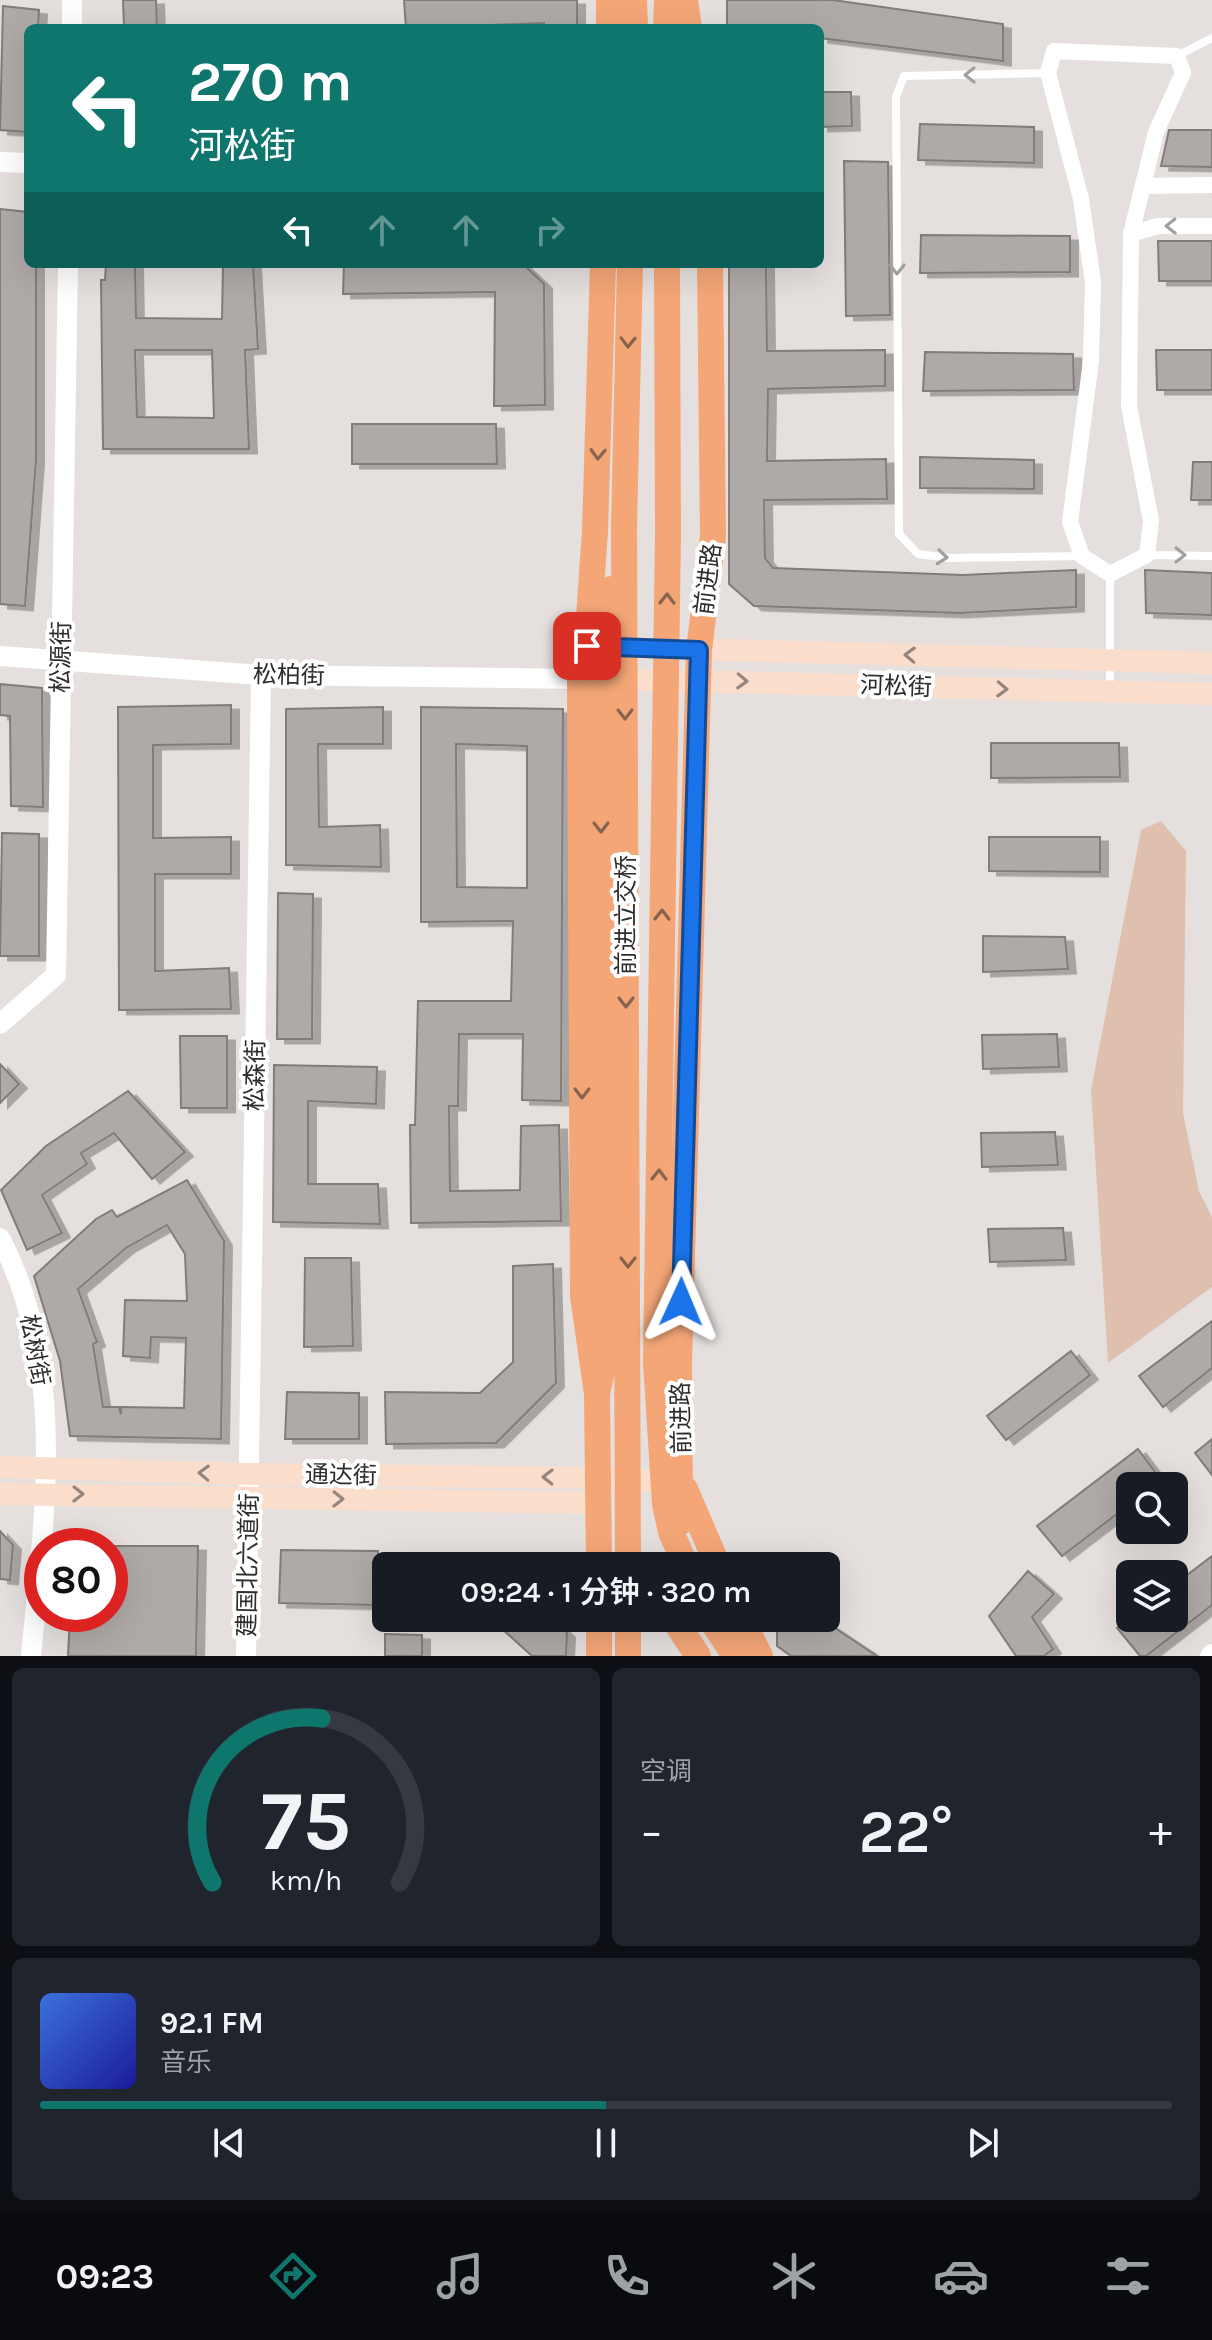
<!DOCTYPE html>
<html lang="zh">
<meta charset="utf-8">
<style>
:root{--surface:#171b24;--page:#20242c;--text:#f1f3f6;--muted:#9ea1a6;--line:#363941;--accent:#0f766e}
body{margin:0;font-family:Karla,"Noto Sans SC",sans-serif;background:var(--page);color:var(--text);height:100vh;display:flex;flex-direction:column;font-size:30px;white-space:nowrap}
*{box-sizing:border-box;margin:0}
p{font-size:26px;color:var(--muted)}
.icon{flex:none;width:44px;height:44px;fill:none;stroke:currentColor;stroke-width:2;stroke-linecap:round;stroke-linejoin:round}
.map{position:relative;height:1656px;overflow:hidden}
.panel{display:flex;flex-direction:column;gap:12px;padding:12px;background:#0d0f14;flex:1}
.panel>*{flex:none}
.top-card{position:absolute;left:24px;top:24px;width:800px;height:244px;border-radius:12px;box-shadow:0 8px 32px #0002;background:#0f766e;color:#fff;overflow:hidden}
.tools{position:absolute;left:1116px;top:1472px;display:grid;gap:16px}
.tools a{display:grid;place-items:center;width:72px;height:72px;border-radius:12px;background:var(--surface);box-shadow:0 8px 32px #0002;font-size:40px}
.speed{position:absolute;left:24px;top:1528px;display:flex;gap:16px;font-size:40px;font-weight:700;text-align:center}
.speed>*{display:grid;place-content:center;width:104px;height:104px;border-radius:50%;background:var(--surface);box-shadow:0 8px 32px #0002;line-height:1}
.speed .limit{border:12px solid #d22;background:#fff;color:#111}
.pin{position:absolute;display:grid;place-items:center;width:68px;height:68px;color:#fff;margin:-34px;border-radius:16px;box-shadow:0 4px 12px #0006}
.me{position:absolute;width:88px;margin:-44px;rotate:1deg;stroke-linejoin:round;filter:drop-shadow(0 0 6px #0008)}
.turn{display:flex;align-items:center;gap:28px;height:168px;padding:0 32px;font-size:36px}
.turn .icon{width:104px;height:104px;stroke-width:2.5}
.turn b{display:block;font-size:56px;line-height:68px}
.lanes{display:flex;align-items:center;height:76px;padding:0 32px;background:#0003;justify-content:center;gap:40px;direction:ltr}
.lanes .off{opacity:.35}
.big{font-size:60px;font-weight:600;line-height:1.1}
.panel .widget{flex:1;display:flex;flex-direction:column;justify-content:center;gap:12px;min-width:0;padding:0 28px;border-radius:12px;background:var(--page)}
.panel .dial{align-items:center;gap:0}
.dial svg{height:208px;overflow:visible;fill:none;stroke:var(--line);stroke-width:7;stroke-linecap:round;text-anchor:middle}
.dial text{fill:var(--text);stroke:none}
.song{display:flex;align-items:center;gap:24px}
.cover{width:96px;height:96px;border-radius:12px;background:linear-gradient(135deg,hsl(220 70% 55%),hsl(240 70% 35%))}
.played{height:8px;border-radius:4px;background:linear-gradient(90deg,var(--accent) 50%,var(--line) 50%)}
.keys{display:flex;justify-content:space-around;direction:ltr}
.heat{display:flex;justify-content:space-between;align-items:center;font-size:44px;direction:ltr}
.panel .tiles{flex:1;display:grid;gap:12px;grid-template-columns:1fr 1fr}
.widget:last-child{grid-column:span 2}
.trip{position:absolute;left:372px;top:1552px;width:468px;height:80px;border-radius:12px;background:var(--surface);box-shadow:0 8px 32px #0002;font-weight:600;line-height:80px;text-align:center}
.dock{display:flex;height:128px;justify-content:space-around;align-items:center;background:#090b0e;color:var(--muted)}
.dock .icon{width:56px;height:56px}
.dock .current{color:var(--accent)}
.dock b{font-size:36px;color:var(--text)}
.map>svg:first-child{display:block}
</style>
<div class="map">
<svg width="1212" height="1656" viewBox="0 0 1212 1656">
<defs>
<filter id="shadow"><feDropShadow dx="8" dy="4.5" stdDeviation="0" flood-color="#0004"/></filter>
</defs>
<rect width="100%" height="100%" fill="#e5e0dd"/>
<polygon fill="#dfc0af" points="1161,821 1186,851 1183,1113 1199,1191 1212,1217 1212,1287 1108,1363 1091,1090 1141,830"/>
<g fill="#afaaa7" stroke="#827c7a" stroke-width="2" fill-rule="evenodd" filter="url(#shadow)">
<polygon points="123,0 156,0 157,28 124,28"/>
<polygon points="404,0 577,0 577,28 544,28 544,23 406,28"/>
<polygon points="727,0 833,0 1003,24 1003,61 820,38 820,28 727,28"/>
<polygon points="3,6 39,10 38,28 28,28 28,132 0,130"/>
<polygon points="820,92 851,92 852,126 820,127"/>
<polygon points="920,124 1034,127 1034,163 918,160"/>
<polygon points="1169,130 1212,130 1212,167 1161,166"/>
<polygon points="844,161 888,162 890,315 846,316"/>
<polygon points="0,209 28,212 28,264 36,264 36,460 25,606 0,604"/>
<polygon points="921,235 1070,236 1070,272 920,273"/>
<polygon points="1158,241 1212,241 1212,281 1159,281"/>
<path d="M 106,264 L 135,264 L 136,318 L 222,319 L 223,264 L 253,264 L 258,349 L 245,350 L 249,449 L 103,449 L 101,280 L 105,280 ZM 135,350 L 212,350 L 214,418 L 137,417 Z"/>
<polygon points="344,264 523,264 544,284 545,405 494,406 495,292 343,294"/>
<polygon points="729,264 766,264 767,351 885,350 885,386 768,389 767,461 886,459 887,499 764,500 765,558 773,568 963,575 1076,570 1076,607 959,613 754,606 729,584"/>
<polygon points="1156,350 1212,350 1212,390 1157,390"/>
<polygon points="925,352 1073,354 1074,390 923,391"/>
<polygon points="352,424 496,424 497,464 352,464"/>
<polygon points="920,457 1034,460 1034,489 920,488"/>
<polygon points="1193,462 1212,462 1212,500 1191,500"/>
<polygon points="1145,570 1212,573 1212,615 1146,613"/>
<polygon points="0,684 42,688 43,807 11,806 10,716 0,715"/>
<polygon points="231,705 231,744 153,745 153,838 231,837 231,874 155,874 155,971 229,968 231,1009 119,1010 118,707"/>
<polygon points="383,707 383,744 318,744 319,827 380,825 381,867 286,865 286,709"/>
<path d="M 421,707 L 563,709 L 561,1101 L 522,1100 L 523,1034 L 459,1034 L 458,1106 L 449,1106 L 450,1191 L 520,1190 L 521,1126 L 559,1125 L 561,1221 L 411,1223 L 410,1125 L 415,1125 L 418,1001 L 511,1001 L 513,921 L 421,922 ZM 456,744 L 527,746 L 527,888 L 457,887 Z"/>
<polygon points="991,743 1119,743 1120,777 991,778"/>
<polygon points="2,833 39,834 39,956 0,956"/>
<polygon points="989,837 1100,837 1100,872 989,871"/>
<polygon points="278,893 313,894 312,1039 277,1039"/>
<polygon points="983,936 1065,937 1068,969 983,972"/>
<polygon points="1057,1034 1059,1067 983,1069 982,1035"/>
<polygon points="180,1036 227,1036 227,1108 181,1108"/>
<polygon points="0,1064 19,1084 0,1103"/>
<polygon points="274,1065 377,1067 376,1104 308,1101 308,1184 378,1184 380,1224 273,1222"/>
<polygon points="128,1091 185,1152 152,1179 114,1133 81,1153 87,1164 42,1195 62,1233 27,1250 1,1190 46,1146"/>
<polygon points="1055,1132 1058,1165 982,1167 981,1133"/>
<path d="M 187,1180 L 224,1241 L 221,1439 L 70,1436 L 60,1361 L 34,1276 L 96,1219 L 112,1210 L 117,1217 ZM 167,1225 L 185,1254 L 187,1301 L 125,1300 L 123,1356 L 150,1358 L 151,1337 L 186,1338 L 184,1408 L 121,1407 L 121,1414 L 119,1407 L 103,1407 L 93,1344 L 97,1342 L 78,1289 L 126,1248 Z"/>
<polygon points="1063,1228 1066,1260 990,1262 988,1229"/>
<polygon points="305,1258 351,1258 353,1346 304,1347"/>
<polygon points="553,1264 556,1383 496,1443 386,1444 385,1392 480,1393 513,1362 513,1266"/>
<polygon points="1212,1321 1212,1368 1163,1407 1139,1376"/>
<polygon points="1071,1351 1090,1375 1006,1440 987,1416"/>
<polygon points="287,1392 359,1393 359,1439 285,1439"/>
<polygon points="1212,1439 1212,1475 1195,1453"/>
<polygon points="1138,1449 1161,1480 1154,1486 1130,1486 1130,1504 1062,1556 1037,1526"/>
<polygon points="0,1531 13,1545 10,1580 0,1579"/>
<polygon points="110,1546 198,1546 196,1656 68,1656 70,1614 110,1614"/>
<polygon points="281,1550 378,1551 378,1605 279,1603"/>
<polygon points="810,1553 810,1566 757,1566 756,1555"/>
<polygon points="1212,1556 1212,1605 1146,1656 1140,1656 1117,1628 1131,1618 1174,1618 1174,1585"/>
<polygon points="1028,1571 1054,1594 1032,1617 1053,1649 1044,1656 1016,1656 989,1616"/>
<polygon points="490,1618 551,1618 567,1633 566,1656 532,1656"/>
<polygon points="777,1618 820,1618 877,1656 791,1656 777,1646"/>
<polygon points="385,1634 422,1635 422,1656 385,1656"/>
</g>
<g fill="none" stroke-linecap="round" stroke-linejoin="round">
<g stroke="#fff" stroke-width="8">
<polyline points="1177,56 1212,38"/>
<polyline points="1048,73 904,76 896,97 899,534 918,554 949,558 1082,556"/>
<polyline points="1147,555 1212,556"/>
<polyline points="1110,574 1110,691"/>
</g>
<g stroke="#fff" stroke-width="16">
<polygon points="1054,51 1177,56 1183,73 1156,132 1131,234 1129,406 1151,521 1147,555 1110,574 1082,556 1070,522 1091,361 1093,282 1081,199 1048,73"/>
<polyline points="1143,186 1212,185"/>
<polyline points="1131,234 1158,226 1212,226"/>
</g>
<g stroke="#fff" stroke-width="20">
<polyline points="72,28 72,0"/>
<polyline points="0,162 28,163"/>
<polyline points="0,656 261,675 580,679"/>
<polyline points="0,1024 56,975 68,264"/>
<path d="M 0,1238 C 68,1368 44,1516 31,1656"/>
<polyline points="246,1656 261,675"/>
<polyline points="1210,1656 1212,1654"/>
</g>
<g stroke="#fbddcc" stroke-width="22">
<polyline points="609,647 1212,663"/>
<polyline points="609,679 1212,694"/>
<polyline points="0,1467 249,1474 597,1478 681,1483"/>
<polyline points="0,1494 599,1503"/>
</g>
<g stroke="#f4a677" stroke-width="26">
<polyline points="634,0 635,28"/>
<polyline points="685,0 689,28"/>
<polyline points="609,28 609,0"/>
<polyline points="666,28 667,0"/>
<polyline points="667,264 668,534 656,1363 665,1504 671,1532 686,1566"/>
<polyline points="597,1394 583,1296 580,679 587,646 595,531 603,264"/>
<polyline points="685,1489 718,1566"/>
<polyline points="680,1522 679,1364 699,650 713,536 710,264"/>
<polyline points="599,1566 597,1394 604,1362 600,727 611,589"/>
<polyline points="628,1566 624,527 630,264"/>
<polyline points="673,1618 698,1656"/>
<polyline points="710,1618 735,1656"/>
<polyline points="741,1618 760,1656"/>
<polyline points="599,1656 599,1618"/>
<polyline points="628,1656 628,1618"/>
</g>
</g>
<defs><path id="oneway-chevron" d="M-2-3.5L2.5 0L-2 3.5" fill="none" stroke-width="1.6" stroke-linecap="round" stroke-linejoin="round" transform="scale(2)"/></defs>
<g stroke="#a1a0a0">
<use href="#oneway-chevron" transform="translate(970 75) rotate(179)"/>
<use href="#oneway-chevron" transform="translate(1171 226) rotate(179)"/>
<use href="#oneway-chevron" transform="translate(897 269) rotate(90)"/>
<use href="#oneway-chevron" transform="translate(1180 555) rotate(1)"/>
<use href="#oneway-chevron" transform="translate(942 557) rotate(6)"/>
</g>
<g stroke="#88634e">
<use href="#oneway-chevron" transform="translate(628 342) rotate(91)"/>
<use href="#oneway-chevron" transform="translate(598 454) rotate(92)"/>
<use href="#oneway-chevron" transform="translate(667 599) rotate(-89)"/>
<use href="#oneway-chevron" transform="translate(625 714) rotate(90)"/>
<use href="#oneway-chevron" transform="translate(601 827) rotate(90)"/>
<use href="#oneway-chevron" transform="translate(662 915) rotate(-89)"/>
<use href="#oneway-chevron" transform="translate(626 1002) rotate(90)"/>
<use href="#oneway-chevron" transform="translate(582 1093) rotate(90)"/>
<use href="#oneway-chevron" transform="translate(659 1175) rotate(-89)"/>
<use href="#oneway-chevron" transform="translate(628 1262) rotate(90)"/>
</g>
<g stroke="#95857c">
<use href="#oneway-chevron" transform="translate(910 655) rotate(-178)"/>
<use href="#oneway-chevron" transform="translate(742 681) rotate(2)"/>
<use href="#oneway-chevron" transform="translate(1002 689) rotate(2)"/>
<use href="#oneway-chevron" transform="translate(204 1473) rotate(-178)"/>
<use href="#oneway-chevron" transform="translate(548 1477) rotate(-179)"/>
<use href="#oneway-chevron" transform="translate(78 1494) rotate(1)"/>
<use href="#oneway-chevron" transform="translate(338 1499) rotate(1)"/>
</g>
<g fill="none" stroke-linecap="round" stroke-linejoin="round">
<defs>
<polyline id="route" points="587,646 699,650 681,1302"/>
</defs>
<use href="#route" stroke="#114b97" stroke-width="20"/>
<use href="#route" stroke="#1a73e8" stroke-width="14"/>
</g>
<g text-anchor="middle" stroke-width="8" stroke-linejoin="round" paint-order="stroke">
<g font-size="24" fill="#2f2d2c" stroke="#fff">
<text transform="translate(708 579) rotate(-83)" y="8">前进路</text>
<text transform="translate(61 657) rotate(-89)" y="8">松源街</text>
<text transform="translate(289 675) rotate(1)" y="8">松柏街</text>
<text transform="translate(896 686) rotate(2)" y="8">河松街</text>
<text transform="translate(626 915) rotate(-90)" y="8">前进立交桥</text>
<text transform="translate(255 1075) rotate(-89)" y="8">松森街</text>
<text transform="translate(35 1350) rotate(80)" y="8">松树街</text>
<text transform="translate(681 1418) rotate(-91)" y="8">前进路</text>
<text transform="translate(341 1475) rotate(1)" y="8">通达街</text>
<text transform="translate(248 1565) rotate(-89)" y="8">建国北六道街</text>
</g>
</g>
</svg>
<div class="tools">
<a><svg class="icon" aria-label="search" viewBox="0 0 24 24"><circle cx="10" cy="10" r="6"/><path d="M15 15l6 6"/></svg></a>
<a><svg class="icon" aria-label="layers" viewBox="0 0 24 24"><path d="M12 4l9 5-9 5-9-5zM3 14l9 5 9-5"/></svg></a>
</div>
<div class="speed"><div class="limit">80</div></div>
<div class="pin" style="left:587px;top:646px;background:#d93025"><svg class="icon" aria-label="arrive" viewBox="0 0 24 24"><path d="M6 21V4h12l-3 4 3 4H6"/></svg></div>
<svg class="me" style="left:681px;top:1302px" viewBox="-20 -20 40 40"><path d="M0-17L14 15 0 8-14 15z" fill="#1a73e8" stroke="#fff" stroke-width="4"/></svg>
<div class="trip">09:24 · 1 分钟 · 320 m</div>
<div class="top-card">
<div class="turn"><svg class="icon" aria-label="left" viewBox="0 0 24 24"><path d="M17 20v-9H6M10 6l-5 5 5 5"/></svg><div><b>270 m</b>河松街</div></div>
<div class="lanes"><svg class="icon" aria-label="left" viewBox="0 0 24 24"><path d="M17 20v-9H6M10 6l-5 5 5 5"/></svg><svg class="icon off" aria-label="ahead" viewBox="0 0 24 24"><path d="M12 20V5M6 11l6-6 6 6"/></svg><svg class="icon off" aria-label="ahead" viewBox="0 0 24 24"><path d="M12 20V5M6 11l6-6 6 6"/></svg><svg class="icon off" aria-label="right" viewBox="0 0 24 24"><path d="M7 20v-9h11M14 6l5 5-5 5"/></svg></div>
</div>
</div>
<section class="panel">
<div class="tiles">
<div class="widget dial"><svg viewBox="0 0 100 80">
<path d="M14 69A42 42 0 1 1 86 69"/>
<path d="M14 69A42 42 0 0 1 56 6" stroke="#0f766e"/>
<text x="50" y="56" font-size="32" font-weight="700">75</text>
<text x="50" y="72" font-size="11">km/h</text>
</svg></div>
<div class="widget"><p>空调</p>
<div class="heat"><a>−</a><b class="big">22°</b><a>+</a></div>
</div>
<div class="widget">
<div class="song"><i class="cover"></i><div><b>92.1 FM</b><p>音乐</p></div></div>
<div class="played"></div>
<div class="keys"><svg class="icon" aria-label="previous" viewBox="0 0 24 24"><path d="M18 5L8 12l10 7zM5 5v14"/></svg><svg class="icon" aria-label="pause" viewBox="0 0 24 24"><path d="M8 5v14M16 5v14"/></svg><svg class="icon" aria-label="next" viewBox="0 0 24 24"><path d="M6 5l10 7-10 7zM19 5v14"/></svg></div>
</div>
</div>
</section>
<nav class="dock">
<b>09:23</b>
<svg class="icon current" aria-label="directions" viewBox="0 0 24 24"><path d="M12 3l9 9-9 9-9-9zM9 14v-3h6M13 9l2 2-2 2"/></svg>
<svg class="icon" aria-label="music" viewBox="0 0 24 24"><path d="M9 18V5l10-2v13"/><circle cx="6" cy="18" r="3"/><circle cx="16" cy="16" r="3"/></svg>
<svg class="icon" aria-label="phone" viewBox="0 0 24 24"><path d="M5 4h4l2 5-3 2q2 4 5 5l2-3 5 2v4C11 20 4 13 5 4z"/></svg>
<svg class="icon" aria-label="climate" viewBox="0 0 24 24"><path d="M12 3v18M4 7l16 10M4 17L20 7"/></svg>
<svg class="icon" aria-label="car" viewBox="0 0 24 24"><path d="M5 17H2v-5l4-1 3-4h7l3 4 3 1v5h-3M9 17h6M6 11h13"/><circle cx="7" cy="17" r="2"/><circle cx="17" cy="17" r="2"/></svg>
<svg class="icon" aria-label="filters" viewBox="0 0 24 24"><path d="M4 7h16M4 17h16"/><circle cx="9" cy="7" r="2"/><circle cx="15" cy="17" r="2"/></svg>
</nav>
